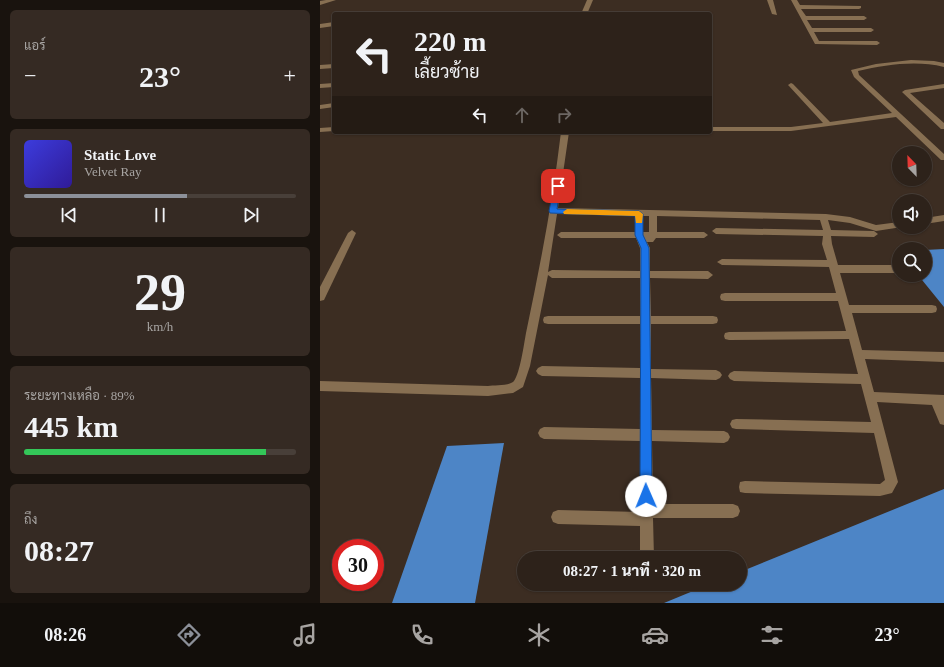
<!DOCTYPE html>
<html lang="th">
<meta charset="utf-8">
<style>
:root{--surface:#2d221a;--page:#352a23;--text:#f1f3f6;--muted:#a7a4a2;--line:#483f39;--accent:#8c9099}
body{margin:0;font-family:"Times New Roman",Sarabun,serif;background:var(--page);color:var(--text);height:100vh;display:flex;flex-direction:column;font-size:15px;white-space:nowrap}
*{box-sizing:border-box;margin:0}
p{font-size:13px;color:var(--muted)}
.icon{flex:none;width:22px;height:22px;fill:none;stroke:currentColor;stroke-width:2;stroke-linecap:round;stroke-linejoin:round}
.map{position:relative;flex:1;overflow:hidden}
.side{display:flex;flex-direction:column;gap:10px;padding:10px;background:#19130e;width:320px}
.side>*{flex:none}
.top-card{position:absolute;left:12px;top:12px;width:380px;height:122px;border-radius:4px;box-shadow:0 1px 3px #0004,0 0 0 1px var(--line);background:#2d221a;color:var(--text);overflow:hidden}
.needle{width:26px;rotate:337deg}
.tools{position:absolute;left:572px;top:146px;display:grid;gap:8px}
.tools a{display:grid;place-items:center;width:40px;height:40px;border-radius:50%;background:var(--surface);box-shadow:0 1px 3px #0004,0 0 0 1px var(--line);font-size:20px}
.speed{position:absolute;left:12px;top:539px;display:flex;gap:8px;font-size:20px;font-weight:700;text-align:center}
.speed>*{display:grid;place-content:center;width:52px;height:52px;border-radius:50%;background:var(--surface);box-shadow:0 1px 3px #0004,0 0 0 1px var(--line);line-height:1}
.speed .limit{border:6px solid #d22;background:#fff;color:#111}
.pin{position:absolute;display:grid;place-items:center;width:34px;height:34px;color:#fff;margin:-17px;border-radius:8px;box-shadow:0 2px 6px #0006}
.me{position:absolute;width:44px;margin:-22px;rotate:359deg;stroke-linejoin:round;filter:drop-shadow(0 0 3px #0008)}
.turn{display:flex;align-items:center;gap:14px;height:84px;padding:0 16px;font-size:18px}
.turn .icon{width:52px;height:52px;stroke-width:2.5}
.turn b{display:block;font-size:28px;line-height:34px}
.lanes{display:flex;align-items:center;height:38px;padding:0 16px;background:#0003;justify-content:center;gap:20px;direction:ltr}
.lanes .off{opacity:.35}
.big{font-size:30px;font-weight:800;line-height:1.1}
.side .tile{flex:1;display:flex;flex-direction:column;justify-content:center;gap:6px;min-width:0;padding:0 14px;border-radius:6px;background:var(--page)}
.side .dial{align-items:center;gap:0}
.dial b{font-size:52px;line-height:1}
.song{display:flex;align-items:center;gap:12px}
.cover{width:48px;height:48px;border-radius:6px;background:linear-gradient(135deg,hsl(240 70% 55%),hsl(250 70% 35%))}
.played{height:4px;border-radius:2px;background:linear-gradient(90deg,var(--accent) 60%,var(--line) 60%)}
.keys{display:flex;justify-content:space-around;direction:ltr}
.heat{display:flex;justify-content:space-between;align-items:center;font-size:22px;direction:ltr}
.charge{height:6px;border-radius:3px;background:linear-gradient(90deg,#34c759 89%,var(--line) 0)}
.trip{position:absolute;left:197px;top:551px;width:230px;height:40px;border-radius:20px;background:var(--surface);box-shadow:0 1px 3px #0004,0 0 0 1px var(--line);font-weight:800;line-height:40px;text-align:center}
.dock{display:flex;height:64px;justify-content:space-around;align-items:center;background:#120e0a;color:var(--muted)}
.dock .icon{width:28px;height:28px}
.dock .selected{color:var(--accent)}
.dock b{font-size:18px;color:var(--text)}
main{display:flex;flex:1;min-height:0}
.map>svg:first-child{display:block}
</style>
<main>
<section class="side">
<div class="tile"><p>แอร์</p>
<div class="heat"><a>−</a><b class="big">23°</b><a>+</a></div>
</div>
<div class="tile">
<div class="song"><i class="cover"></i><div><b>Static Love</b><p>Velvet Ray</p></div></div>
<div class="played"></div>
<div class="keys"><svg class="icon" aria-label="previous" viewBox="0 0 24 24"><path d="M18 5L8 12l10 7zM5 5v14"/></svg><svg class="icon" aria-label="pause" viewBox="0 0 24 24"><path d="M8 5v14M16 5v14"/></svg><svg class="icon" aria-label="next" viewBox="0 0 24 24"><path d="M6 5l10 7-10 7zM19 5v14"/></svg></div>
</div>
<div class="tile dial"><b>29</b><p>km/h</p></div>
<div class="tile"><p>ระยะทางเหลือ · 89%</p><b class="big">445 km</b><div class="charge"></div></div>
<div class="tile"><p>ถึง</p><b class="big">08:27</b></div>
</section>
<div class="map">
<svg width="624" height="603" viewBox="0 0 624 603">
<rect width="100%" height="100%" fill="#3c2d22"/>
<g fill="#4d85c6">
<polygon points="624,249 624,307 598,275 605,275 605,250"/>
<polygon points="184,443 155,603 72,603 127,446"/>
<polygon points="624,489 624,603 344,603 390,584 420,584 420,572"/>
</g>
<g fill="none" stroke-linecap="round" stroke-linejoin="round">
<g fill="#876f52" fill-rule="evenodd">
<polygon points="6,0 16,0 0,5 0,1"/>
<polygon points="267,0 273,0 267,14 261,14"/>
<polygon points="447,0 453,0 457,15 452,14"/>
<polygon points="471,0 477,0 480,5 541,6 541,8 539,9 481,9 486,16 544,16 547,18 544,20 487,20 492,28 551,28 554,30 551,32 494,32 499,41 557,41 560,43 557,45 495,44"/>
<polygon points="14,22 14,26 0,28 0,24"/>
<path d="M 591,60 L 614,61 L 624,63 L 624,67 C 595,60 566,65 538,71 L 539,75 L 624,154 L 624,160 L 621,160 L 576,117 L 471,131 L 390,131 L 390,127 L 471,127 L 503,123 L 469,86 L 468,85 L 471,83 L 473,84 L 510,122 L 572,113 L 534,77 L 531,70 L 556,64 Z"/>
<polygon points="14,64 14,68 0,69 0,65"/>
<polygon points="14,83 14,87 0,88 0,84"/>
<polygon points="624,84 624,88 590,93 624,123 624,129 621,129 582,92 585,90"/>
<polygon points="14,103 14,107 0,109 0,105"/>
<polygon points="14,127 14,131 0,132 0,128"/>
<path d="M 241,132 L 249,132 L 238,208 L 506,214 L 530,217 L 556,225 L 579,222 L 579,227 L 582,227 L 556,231 L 530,223 L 508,220 L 511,230 L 554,231 L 558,234 L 554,237 L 511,236 L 512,244 L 518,265 L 579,265 L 579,273 L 520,273 L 529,305 L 612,305 L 616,306 L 617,309 L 616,312 L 612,313 L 532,313 L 542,350 L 624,352 L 624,362 L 545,359 L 554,392 L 624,395 L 624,425 L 620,424 L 612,405 L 557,402 L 578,482 L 572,493 L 560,496 L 425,493 L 420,492 L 419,487 L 420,482 L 425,481 L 560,484 L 565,480 L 554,433 L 416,429 L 412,428 L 410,424 L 412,420 L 416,419 L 551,422 L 541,384 L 414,381 L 410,379 L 408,376 L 410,373 L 414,371 L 538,374 L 529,339 L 409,340 L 405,339 L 404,336 L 405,333 L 409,332 L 526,331 L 518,301 L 405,301 L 401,300 L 400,297 L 401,294 L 405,293 L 516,293 L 509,267 L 402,265 L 397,262 L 402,259 L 507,260 L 502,244 L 503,236 L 396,234 L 392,231 L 396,228 L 503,230 L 500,220 L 337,216 L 337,232 L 384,232 L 388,235 L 384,238 L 336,238 L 333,242 L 327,242 L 330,248 L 330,271 L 388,271 L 393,275 L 388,279 L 330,278 L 331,316 L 393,316 L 397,317 L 398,320 L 397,323 L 393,324 L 331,324 L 331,369 L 396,370 L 400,372 L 402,375 L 400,378 L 396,380 L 331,378 L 332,430 L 404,431 L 408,433 L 410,437 L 408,441 L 404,443 L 332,441 L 333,504 L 413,504 L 418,506 L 420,511 L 418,516 L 413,518 L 333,518 L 334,558 L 320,558 L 320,526 L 238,524 L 233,522 L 231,517 L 233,512 L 238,510 L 320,512 L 320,441 L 224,439 L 220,437 L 218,433 L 220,429 L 224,427 L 320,429 L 320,378 L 222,376 L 218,374 L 216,371 L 218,368 L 222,366 L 320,368 L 320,324 L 228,324 L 224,323 L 223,320 L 224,317 L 228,316 L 320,316 L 320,278 L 232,278 L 228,275 L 210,366 L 203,387 L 193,393 L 168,396 L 0,391 L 0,381 L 168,386 C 174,385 190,386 194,381 C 200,373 204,344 206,333 C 220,266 233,200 241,132 ZM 237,214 L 315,216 L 315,232 L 241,232 L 237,235 L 241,238 L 316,238 L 320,248 L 320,271 L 232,270 L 228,272 ZM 323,216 L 329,216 L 329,232 L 323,232 Z"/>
<polygon points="624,215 624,221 605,224 605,218"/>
<polygon points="32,230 36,233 4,300 0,301 0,287 28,233"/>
</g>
</g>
<polygon fill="#1a73e8" stroke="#114b97" points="238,183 241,186 237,209 319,211 323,214 323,235 329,248 332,496 330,500 326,502 322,500 320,496 321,248 315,235 315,216 230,213 229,211 234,186"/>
<polygon fill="#f59e0b" points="247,209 319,211 323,214 322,223 316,223 315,216 244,214 243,212"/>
</svg>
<div class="tools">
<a><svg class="needle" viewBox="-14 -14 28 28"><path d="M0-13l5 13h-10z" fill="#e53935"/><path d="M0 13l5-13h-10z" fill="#a7a4a2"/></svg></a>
<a><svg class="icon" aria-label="sound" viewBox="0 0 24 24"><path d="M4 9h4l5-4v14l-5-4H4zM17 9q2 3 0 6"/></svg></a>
<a><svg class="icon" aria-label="search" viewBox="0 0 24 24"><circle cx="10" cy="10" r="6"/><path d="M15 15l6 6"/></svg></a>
</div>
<div class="speed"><div class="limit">30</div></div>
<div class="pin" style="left:238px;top:186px;background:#d93025"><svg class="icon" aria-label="arrive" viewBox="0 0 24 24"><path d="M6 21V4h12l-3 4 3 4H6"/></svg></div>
<svg class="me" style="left:326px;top:496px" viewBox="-20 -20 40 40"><circle r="19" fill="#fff"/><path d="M0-13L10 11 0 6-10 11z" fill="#1a73e8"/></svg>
<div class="trip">08:27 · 1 นาที · 320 m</div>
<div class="top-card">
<div class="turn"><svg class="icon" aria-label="left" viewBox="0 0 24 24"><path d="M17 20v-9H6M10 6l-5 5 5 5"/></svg><div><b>220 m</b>เลี้ยวซ้าย</div></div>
<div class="lanes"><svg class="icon" aria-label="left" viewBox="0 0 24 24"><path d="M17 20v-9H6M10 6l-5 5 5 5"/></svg><svg class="icon off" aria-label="ahead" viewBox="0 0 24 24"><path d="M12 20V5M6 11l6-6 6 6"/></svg><svg class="icon off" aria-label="right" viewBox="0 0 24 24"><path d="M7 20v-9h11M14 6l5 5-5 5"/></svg></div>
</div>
</div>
</main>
<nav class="dock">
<b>08:26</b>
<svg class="icon selected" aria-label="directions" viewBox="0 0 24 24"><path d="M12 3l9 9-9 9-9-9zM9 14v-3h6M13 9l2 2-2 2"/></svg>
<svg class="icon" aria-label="music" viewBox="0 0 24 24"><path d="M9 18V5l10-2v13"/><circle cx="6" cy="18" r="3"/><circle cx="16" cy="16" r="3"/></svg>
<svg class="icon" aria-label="phone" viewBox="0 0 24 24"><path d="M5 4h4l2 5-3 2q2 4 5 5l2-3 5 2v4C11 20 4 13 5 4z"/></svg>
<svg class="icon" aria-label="climate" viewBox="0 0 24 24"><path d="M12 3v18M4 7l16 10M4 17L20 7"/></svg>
<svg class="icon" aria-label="car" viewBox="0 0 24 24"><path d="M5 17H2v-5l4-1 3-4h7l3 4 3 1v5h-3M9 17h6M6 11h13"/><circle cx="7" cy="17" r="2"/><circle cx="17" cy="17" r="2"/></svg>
<svg class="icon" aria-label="filters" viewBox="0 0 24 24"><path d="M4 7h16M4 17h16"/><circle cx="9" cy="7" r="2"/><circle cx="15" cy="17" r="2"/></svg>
<b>23°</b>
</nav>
